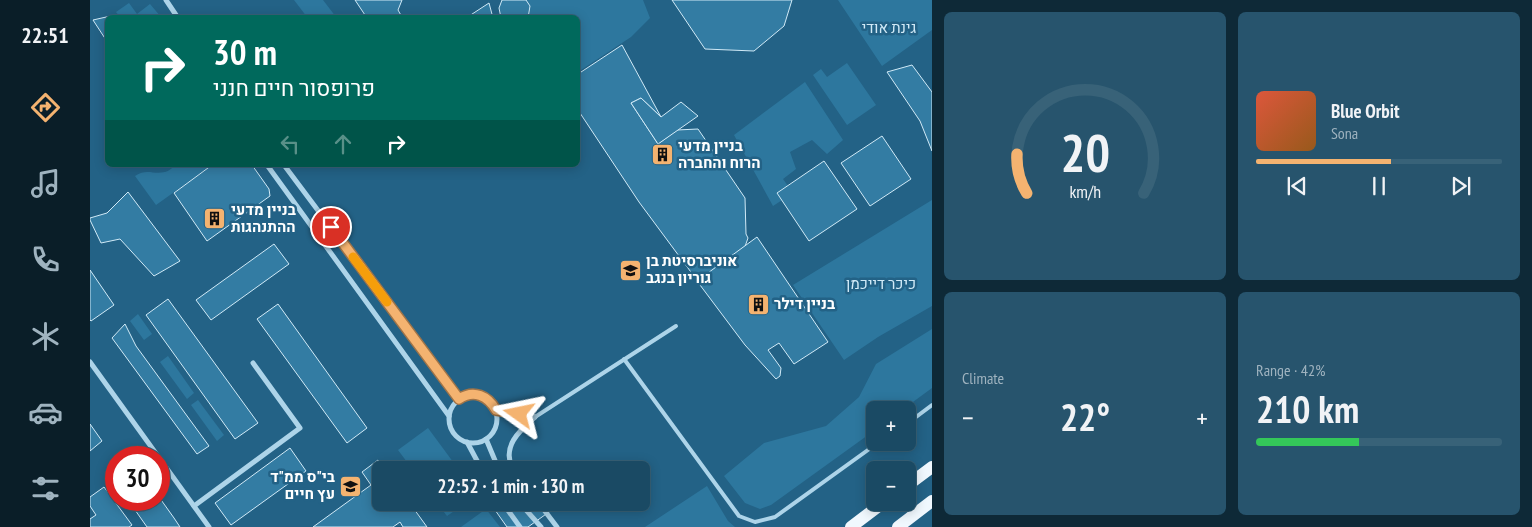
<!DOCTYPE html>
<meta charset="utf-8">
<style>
:root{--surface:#1a4a64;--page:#27546d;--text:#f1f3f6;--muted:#9fb3bf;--line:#386278;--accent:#f4b370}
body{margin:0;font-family:"PT Sans Narrow",Heebo,sans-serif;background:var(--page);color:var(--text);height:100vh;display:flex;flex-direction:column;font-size:19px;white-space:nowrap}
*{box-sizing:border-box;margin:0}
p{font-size:16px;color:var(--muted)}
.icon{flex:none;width:28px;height:28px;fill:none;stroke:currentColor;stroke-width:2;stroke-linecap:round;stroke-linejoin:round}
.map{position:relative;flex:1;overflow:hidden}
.sheet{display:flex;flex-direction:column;gap:12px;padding:12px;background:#0e2937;width:600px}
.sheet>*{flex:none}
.guide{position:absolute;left:15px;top:15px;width:475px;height:152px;border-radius:8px;box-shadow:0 2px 12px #0003,0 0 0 1px var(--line);background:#00695c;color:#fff;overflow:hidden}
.controls{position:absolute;left:776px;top:401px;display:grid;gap:10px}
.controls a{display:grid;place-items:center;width:50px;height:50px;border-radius:8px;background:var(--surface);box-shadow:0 2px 12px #0003,0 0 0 1px var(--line);font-size:25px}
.speed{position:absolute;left:15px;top:446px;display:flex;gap:10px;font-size:25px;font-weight:700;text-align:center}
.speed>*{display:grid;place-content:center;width:65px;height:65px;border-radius:50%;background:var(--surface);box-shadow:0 2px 12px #0003,0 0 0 1px var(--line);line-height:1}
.speed .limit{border:8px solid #d22;background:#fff;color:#111}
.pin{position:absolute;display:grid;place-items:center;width:42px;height:42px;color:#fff;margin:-21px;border:2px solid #fff;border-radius:50%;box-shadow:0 1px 5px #0007}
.me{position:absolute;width:55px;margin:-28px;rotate:282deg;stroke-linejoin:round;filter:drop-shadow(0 0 4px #0008)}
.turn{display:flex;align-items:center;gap:18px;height:105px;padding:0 25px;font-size:22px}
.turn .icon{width:65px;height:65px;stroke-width:2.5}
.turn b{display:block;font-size:35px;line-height:42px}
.lanes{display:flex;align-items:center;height:48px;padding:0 25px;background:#0003;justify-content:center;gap:25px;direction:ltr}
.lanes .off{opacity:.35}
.big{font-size:38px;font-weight:700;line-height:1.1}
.sheet .widget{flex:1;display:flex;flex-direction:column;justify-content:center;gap:8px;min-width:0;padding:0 18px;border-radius:8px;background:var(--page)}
.sheet .dial{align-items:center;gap:0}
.dial svg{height:130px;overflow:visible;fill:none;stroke:var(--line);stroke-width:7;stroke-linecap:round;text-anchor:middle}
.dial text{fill:var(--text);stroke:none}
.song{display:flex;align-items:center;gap:15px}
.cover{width:60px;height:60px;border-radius:8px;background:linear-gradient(135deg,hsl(10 70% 55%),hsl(30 70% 35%))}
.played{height:5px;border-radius:2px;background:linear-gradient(90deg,var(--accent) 55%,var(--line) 55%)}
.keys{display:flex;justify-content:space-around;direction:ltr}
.heat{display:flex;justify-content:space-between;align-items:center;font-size:28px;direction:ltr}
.charge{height:8px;border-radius:4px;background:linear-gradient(90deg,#34c759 42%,var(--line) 0)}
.sheet .tiles{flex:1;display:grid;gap:12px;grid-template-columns:repeat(2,1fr)}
.trip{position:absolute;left:282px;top:461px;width:278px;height:50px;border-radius:8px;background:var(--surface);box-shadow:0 2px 12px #0003,0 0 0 1px var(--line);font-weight:700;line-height:50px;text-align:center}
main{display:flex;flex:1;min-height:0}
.tabs{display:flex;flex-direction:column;width:90px;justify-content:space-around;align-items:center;background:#0a1e28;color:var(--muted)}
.tabs .icon{width:35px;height:35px}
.tabs .on{color:var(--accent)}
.tabs b{font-size:22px;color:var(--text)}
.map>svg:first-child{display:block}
</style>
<main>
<nav class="tabs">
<b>22:51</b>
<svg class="icon on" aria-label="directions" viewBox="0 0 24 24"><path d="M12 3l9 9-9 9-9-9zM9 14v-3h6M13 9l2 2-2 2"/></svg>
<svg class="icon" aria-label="music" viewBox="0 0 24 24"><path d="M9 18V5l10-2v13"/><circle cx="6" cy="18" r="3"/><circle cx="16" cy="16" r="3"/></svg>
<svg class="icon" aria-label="phone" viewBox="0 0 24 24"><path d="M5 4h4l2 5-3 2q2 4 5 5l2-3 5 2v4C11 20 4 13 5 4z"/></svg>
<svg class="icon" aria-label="climate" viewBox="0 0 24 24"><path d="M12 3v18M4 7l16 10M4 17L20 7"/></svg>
<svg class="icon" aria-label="car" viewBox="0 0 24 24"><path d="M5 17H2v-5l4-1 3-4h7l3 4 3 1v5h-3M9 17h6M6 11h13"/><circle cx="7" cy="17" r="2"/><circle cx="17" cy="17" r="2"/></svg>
<svg class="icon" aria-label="filters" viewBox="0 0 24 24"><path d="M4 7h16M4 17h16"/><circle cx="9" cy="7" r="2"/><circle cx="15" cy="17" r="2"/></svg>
</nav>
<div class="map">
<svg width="842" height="527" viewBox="0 0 842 527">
<rect width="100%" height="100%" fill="#236286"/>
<g fill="#2d779e">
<polygon points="204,0 233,0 246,17 217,17"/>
<polygon points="418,0 553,0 560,18 541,37 488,72 488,18 431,17"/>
<polygon points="748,0 842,0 842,30 792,66"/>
<polygon points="39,3 47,14 60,4 71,17 30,17 26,12"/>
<polygon points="757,63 786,105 757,125 723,75 731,69 737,77"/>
<polygon points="715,82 753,140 737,154 722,140 700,152 706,169 693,179 703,193 683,206 644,135"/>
<path d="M 86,165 L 122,165 L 66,205 L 45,176 C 57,168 63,175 75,172 C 79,171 82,168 86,165 Z"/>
<polygon points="842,200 842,306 788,337 754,360 703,285"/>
<polygon points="48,314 62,334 54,340 40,321"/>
<polygon points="842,329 842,388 812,410 785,410 785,430 681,505 670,509 655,503 634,476 674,443 736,426 769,397 786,364"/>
<polygon points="78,356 104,393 97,399 70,362"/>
<polygon points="108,400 134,435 127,441 101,405"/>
<polygon points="338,428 369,470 323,470 308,450"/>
<polygon points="617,486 638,521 645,527 555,527"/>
<polygon points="347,503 376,503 357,516"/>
<polygon points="396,509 410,527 371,527"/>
</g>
<g fill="#337ca3" stroke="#d1eaf7">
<polygon points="265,0 312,0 308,10 312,17 277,18"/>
<polygon points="412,0 436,0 440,6 438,18 411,18 409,8"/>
<polygon points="582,0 702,0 694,26 664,51 615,49"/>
<polygon points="399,3 403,18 376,18"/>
<polygon points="25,15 27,18 18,18 18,43 3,20"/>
<polygon points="532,45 571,117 551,98 541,103 568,144 587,130 608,129 655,198 656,234 658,238 646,272 629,284 624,278 612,287 549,202 488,110 488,74"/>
<polygon points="822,65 842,92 842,151 830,121 797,72"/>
<polygon points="551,98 571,117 591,102 608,116 568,144 541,103"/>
<polygon points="792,136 821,179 780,206 751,163"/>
<polygon points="734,161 767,209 719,241 687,193"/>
<polygon points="122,165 162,165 179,189 180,196 117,241 84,193"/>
<polygon points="38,192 90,261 64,276 30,239 11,243 0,220 0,218 17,213"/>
<polygon points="667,237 738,342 704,364 689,343 678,350 691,368 690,376 686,379 655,345 607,281"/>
<polygon points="184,244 199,264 121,320 106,300"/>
<polygon points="0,270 24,305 1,321 0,320"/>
<polygon points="78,299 168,423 145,439 56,315"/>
<polygon points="188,304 277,428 257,443 167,319"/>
<polygon points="35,324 46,346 119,446 107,454 22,338"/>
<polygon points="0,424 12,441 0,451"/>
<polygon points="200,448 216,471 141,525 125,503"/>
<polygon points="288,460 295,470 291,470 291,502 319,502 337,527 313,527 310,522 303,527 223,527 281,485 272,472"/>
<polygon points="14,487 42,525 39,527 0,527 0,519 6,515 0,506 0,497"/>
<polygon points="69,497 84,518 90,527 57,527 38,500 69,500"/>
<polygon points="416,502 473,502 438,527 417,527 405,510"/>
</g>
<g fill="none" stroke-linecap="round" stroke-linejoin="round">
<g stroke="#add4e9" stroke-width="4">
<polyline points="534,359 649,516 665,522 685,517 789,442"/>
<polyline points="445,417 586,326"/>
<polyline points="818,423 842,405"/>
</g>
<g stroke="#add4e9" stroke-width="5">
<polyline points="76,0 88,18"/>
<polyline points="177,165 359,416"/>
<polyline points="194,165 369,399"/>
<polyline points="0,362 119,527"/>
<circle cx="383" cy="419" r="24"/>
<polyline points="406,410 445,417"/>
<polyline points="396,439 409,470"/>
<polyline points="377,442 392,470"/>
<path d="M 423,470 C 411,447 429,431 445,417"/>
<polyline points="412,502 430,527"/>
<polyline points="429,502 451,527"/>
<polyline points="448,502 467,527"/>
<polyline points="104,506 210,428 163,363"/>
</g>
<g stroke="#f0f8fe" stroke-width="12">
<polyline points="818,485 842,467"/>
<polyline points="761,527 794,502"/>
<polyline points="808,527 842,501"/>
</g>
</g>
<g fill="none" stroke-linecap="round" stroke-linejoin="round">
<defs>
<path id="route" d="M 241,227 L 369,399 C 384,389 398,396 406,410 L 429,414"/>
</defs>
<use href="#route" stroke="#9f7449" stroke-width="12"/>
<use href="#route" stroke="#f4b370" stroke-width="9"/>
<polyline stroke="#f59e0b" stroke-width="9" points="263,257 297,302"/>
</g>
<defs>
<symbol id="building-square" viewBox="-11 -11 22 22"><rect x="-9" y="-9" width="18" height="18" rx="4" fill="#f4b370" stroke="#236286"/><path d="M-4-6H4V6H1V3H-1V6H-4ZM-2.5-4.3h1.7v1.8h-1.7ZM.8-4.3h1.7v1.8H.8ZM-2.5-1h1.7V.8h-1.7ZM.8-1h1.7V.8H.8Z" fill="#111"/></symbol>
<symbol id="university-square" viewBox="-11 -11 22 22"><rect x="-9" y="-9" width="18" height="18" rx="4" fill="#f4b370" stroke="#236286"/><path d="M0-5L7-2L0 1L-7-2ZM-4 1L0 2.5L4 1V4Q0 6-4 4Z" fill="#111"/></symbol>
<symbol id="school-square" viewBox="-11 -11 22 22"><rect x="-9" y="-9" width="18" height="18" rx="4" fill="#f4b370" stroke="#236286"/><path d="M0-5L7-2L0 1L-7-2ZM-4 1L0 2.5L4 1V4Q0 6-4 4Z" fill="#111"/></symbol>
</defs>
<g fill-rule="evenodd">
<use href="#building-square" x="560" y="142" width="25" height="25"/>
<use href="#building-square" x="112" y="206" width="25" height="25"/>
<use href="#university-square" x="528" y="258" width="25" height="25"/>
<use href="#building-square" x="656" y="292" width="25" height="25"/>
<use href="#school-square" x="248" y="474" width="25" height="25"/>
</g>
<g text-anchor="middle" stroke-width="5" stroke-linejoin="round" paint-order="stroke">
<g font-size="15" fill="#d1eaf7" stroke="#236286">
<text x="799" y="33">גינת אודי</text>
<text x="791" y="289">כיכר דייכמן</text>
</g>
<g font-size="15" font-weight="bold" fill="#fff" stroke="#236286" text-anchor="start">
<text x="588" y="151">בניין מדעי<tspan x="588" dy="17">הרוח והחברה</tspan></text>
<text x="141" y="215">בניין מדעי<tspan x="141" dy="17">ההתנהגות</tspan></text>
<text x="556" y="266">אוניברסיטת בן<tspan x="556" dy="17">גוריון בנגב</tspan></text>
<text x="684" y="309">בניין דילר</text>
<text x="245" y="482" text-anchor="end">בי"ס ממ"ד<tspan x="245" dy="17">עץ חיים</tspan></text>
</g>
</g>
</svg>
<div class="controls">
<a>+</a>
<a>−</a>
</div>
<div class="speed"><div class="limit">30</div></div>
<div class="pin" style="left:241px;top:227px;background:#d93025"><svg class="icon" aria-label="arrive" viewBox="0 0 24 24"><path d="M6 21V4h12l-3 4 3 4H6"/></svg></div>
<svg class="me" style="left:429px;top:414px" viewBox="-20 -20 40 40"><path d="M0-17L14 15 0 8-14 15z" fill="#f4b370" stroke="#fff" stroke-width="4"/></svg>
<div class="trip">22:52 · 1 min · 130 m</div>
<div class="guide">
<div class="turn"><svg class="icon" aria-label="right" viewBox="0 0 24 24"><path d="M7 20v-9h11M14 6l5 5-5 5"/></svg><div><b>30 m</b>פרופסור חיים חנני</div></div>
<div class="lanes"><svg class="icon off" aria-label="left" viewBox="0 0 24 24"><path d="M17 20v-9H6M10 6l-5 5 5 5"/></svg><svg class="icon off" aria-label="ahead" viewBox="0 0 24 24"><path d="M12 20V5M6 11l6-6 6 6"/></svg><svg class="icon" aria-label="right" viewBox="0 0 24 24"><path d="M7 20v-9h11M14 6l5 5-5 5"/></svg></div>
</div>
</div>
<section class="sheet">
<div class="tiles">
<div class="widget dial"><svg viewBox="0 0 100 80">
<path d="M14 69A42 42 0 1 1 86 69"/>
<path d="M14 69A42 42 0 0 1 8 45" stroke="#f4b370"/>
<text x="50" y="56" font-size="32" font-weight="700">20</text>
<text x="50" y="72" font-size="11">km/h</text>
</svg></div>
<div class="widget">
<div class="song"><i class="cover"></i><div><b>Blue Orbit</b><p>Sona</p></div></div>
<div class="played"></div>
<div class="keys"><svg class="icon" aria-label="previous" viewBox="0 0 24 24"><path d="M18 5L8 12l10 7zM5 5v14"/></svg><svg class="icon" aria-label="pause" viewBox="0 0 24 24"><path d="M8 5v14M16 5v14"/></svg><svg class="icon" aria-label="next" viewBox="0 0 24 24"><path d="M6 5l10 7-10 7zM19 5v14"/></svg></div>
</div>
<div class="widget"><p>Climate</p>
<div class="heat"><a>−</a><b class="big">22°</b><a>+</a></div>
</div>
<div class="widget"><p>Range · 42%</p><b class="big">210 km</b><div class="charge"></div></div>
</div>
</section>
</main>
